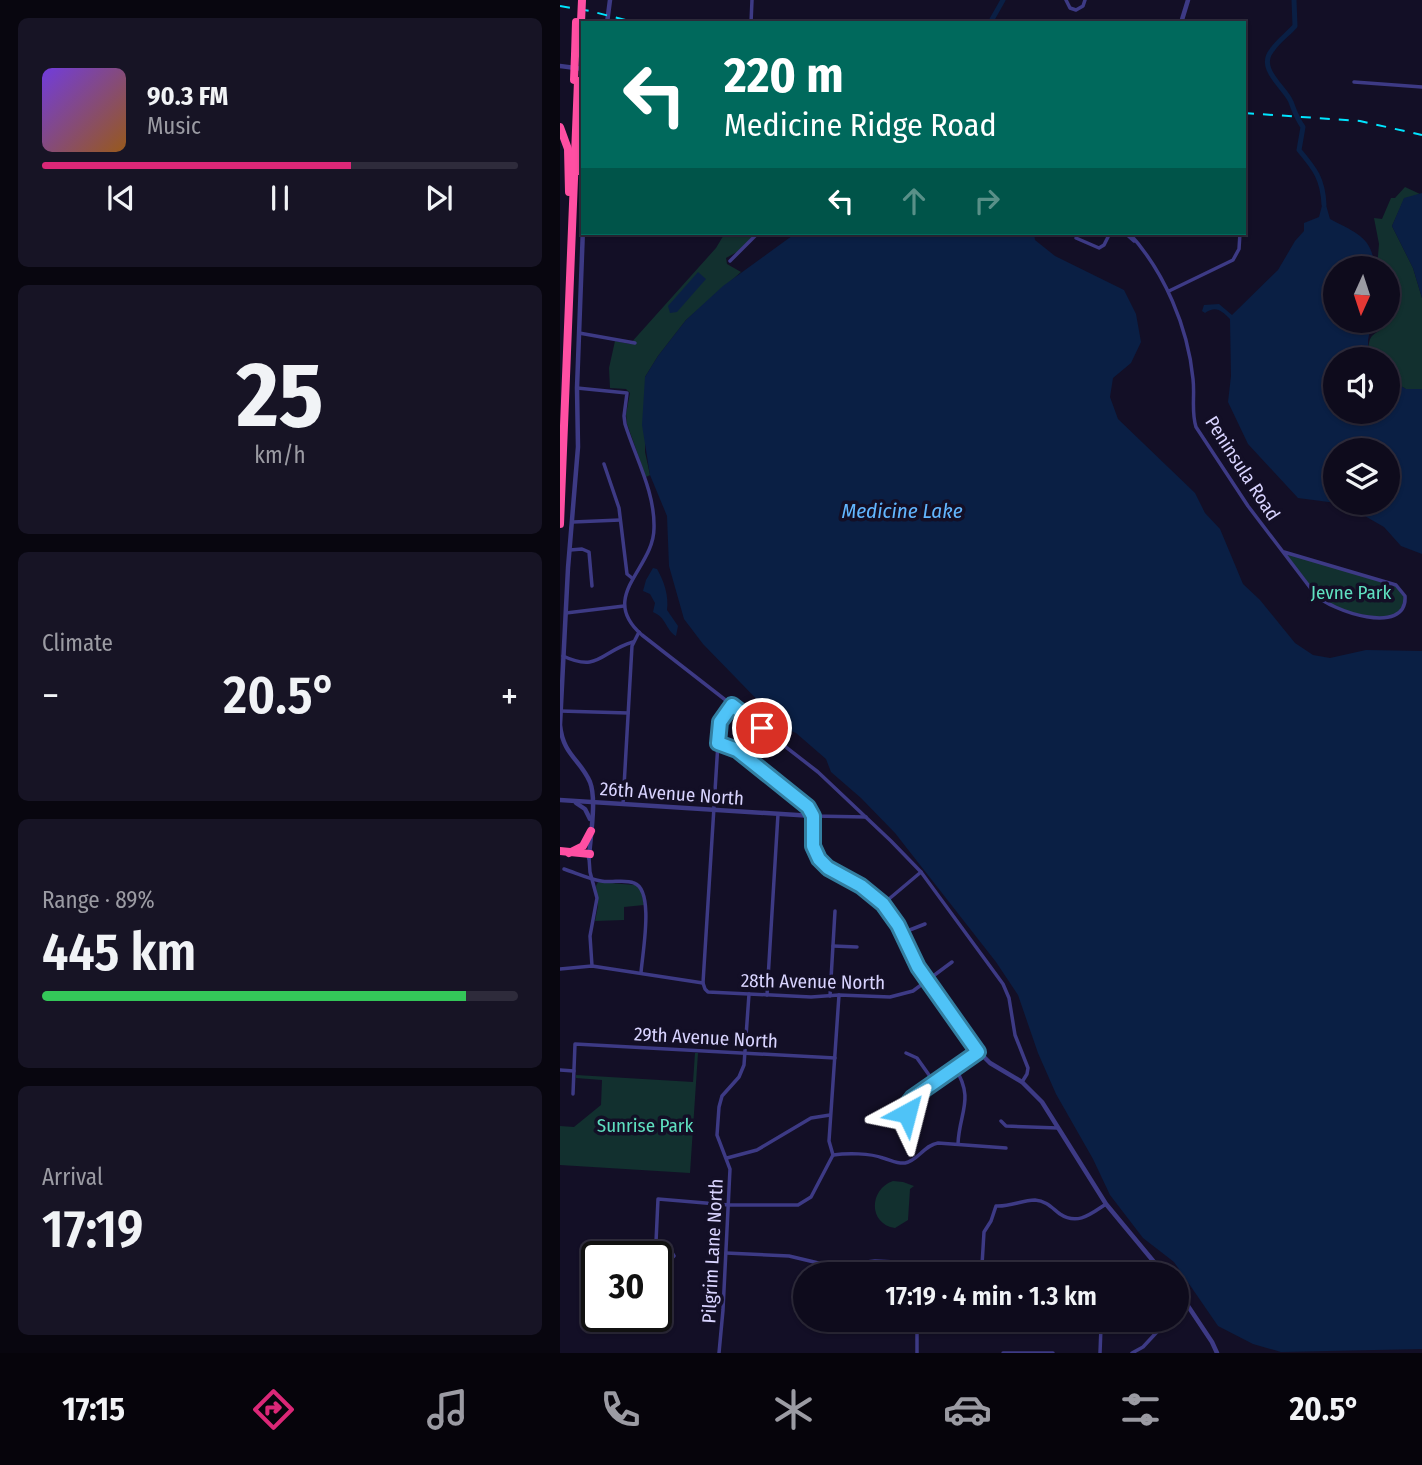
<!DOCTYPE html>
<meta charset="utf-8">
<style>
:root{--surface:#0e0b1c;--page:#171425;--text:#f1f3f6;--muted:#9b9ba3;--line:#2e2b3b;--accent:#db2777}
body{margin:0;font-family:"Fira Sans Condensed",sans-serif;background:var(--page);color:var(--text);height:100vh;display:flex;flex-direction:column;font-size:26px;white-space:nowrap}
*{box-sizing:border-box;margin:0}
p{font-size:23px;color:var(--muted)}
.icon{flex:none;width:38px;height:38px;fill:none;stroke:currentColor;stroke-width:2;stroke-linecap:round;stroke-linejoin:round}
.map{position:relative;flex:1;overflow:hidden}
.drawer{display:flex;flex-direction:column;gap:18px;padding:18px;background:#08060f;width:560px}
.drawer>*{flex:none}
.top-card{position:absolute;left:21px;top:21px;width:665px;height:214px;border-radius:0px;box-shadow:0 2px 5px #0004,0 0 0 2px var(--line);background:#00695c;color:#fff;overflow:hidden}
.needle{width:46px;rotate:183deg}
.fabs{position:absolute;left:763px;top:256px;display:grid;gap:14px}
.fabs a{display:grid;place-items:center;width:77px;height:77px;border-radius:50%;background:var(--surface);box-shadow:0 2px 5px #0004,0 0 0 2px var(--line);font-size:35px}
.speed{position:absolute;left:21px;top:1241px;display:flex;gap:14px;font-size:35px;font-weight:700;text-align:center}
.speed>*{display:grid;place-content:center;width:91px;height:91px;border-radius:50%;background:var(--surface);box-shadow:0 2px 5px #0004,0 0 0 2px var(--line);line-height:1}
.speed .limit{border:4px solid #111;border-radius:10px;background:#fff;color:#111}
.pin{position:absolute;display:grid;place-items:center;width:60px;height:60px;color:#fff;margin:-30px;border:4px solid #fff;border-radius:50%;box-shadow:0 2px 7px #0007}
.me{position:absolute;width:77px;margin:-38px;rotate:38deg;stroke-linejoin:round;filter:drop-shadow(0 0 5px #0008)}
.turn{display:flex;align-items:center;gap:24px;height:147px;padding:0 28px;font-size:32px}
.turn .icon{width:91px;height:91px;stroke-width:2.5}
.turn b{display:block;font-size:49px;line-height:60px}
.lanes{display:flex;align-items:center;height:66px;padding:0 28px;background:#0003;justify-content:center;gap:35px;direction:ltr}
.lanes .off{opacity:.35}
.big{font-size:52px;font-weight:600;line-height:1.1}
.drawer .tile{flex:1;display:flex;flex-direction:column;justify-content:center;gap:10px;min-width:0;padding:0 24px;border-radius:10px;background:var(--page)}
.drawer .dial{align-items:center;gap:0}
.dial b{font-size:91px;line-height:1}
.song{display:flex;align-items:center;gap:21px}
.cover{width:84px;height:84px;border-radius:10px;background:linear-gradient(135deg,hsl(260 70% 55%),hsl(30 70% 35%))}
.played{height:7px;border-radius:4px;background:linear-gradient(90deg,var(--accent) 65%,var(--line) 65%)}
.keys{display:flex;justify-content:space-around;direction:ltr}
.heat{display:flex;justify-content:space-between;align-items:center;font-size:38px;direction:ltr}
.charge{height:10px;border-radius:5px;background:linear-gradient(90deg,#34c759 89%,var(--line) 0)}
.trip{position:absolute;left:233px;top:1262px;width:396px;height:70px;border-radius:35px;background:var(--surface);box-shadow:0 2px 5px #0004,0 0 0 2px var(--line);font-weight:600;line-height:70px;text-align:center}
.dock{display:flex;height:112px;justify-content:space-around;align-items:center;background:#06040b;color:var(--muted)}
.dock .icon{width:49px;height:49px}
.dock .current{color:var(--accent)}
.dock b{font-size:32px;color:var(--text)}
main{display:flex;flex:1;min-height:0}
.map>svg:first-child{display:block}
</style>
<main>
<section class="drawer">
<div class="tile">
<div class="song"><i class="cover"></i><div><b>90.3 FM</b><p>Music</p></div></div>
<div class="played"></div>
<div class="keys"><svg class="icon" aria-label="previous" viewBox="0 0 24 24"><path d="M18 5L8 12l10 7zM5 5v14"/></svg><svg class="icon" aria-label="pause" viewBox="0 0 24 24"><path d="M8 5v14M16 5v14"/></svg><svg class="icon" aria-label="next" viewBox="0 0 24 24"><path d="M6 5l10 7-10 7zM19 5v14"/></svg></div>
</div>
<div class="tile dial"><b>25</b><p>km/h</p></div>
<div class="tile"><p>Climate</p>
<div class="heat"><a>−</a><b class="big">20.5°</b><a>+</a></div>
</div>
<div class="tile"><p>Range · 89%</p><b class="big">445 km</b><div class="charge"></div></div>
<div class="tile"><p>Arrival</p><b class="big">17:19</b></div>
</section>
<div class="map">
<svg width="862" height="1353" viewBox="0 0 862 1353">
<rect width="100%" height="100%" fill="#130f26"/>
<g fill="#12302f">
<path d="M 845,187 L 860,194 L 844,199 L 832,226 L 853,268 L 862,298 L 862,389 L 846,389 L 828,379 L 828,359 L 808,359 C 808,325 816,341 828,320 L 828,268 L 817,268 L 819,244 L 814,218 L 822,219 L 831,198 L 835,198 Z"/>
<polygon points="165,233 196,233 177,252 166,258 167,264 181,272 126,320 98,356 85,377 85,452 90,475 86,477 67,424 66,414 70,393 66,389 50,388 49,368 55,341 70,344 156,248"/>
<polygon points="724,552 836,585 845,596 840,613 824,618 787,612 764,603"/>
<polygon points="38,882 75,885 81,890 84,905 64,907 64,920 35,921 38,906 36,886"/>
<polygon points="135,1053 138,1053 130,1173 0,1165 0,1126 14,1127 41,1105 42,1080 16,1078 16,1075 133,1082"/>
<path d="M 333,1181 L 343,1182 L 354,1186 L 350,1189 L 348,1220 L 335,1228 C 308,1224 309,1189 333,1181 Z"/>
</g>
<g fill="#0a1f44" fill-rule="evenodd">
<polygon points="862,193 862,298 853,268 832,226 844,198"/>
<path d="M 764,198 L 770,219 C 794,232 814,237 814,268 L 775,268 L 775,320 L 812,320 L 808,340 L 808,359 L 775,359 L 775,411 L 828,411 L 828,379 L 846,389 L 862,389 L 862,554 L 841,546 L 824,527 L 784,504 L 738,498 L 688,444 L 668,402 L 671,376 L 670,319 C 662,311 656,305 645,313 L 642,311 L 644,305 L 659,304 L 672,315 L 718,270 L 735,241 L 744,231 L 744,223 L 759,217 ZM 775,450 L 828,450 L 828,502 L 775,502 Z"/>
<polygon points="236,233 474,233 475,240 495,256 564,290 576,314 581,342 571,363 553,378 550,397 558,419 635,493 645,513 660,529 683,584 700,600 735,643 753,655 770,658 806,650 862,651 862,1349 721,1352 693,1344 658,1326 614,1262 583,1238 550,1195 533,1159 496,1094 478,1053 458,995 436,962 335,833 301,798 271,772 266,759 236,733 216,725 211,714 143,644 124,619 109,566 107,516 90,475 82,425 85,377 98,356 126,320 163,286"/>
<polygon points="138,272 146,279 117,312 110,313 108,306"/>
<path d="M 93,568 L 97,569 C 104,581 109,596 107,610 L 118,626 L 116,636 C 105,629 107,618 93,612 L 95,603 L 90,594 L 83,591 L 86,580 Z"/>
</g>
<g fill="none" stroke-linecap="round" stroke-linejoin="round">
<g stroke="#0a1f44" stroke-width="5">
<path d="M 734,0 L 735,26 C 728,34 718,41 712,50 C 696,69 726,88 731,102 C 735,112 736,117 743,127 L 739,150 C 755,169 763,179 764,205"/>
<polyline points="430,23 443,0"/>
</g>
<g stroke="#3d3a85" stroke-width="3.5">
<polyline points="506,0 510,8 516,10 523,6 525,0"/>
<polyline points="191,23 192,0"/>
<polyline points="794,82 862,87"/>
<polyline points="684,155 684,176"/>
<polyline points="565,233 574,241"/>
<path d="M 569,233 C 604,271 628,327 633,379 C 635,396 631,411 636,427 L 688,506 L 755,594 C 770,611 848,637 845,596 L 836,585 L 724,552"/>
<polyline points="516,238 539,248 544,245 550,233"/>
<polyline points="170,261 198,233"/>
<polyline points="609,291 673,260 679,249 680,233"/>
<polyline points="19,333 75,343"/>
<path d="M 17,388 L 67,393 L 64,416 L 65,424 C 76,459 95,492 94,528 C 94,569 37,596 82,635 L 258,772 L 331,841 L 361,872 L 443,984 L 449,998 L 455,1035 L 468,1068 L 467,1074 L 462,1082"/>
<polyline points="44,464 59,508 67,574 72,578"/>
<polyline points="13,522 60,520"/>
<polyline points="10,550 22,549 29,552 32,586"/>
<polyline points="6,613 64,606"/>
<path d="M 3,656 C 39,673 41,651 73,642"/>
<polyline points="171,705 161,719 159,727 143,983 145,989 148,992 251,997 279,995 330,997 353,991 392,962"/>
<polyline points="0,711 68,713"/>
<polyline points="158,743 177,750 248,807 253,816 306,817"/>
<polyline points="63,804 72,646 79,632"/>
<polyline points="29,858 30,872 37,898 30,936 32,966"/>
<path d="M 4,869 C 16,873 29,879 41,881 C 52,883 65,879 74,883 C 95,890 82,955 81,973"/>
<polyline points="323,904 361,872"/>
<polyline points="342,933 365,924"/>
<polyline points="273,946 297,947"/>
<polyline points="0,969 32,966 143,983"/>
<polyline points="207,995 218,814"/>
<polyline points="270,996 275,911"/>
<polyline points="346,1053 357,1058 374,1082"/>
<path d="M 395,1068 C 415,1099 399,1113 398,1144"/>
<polyline points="0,1070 14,1071"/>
<polyline points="13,1094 15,1044 275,1058"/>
<polyline points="347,1113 348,1103 352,1098 418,1052"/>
<polyline points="441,1121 446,1126 498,1128"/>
<path d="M 273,1155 C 287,1153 310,1153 323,1158 C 331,1160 337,1164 345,1163 C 358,1161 364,1145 378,1143 L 446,1148"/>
<polyline points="273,1155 269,1141 279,995"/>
<polyline points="167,1158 197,1150 251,1118 270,1115"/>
<polyline points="103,1253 111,1251 114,1256 111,1259 107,1259 96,1242 98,1199 169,1205 238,1205 251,1197 273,1155"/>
<polyline points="166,1253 229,1256 271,1266 315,1261 594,1274 601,1271"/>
<path d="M 422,1265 L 424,1232 L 431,1221 L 436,1206 C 450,1207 462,1200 475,1200 C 487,1201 492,1208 500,1214 C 518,1226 532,1213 546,1204"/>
<polyline points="359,1274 360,1264"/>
<polyline points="616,1311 627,1304"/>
<polyline points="357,1320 384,1322 408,1320"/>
<polyline points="357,1320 357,1353"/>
<polyline points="159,1353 163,1310 170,1169 157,1135 159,1107 162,1096 179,1077 184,1065 189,994"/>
<polyline points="443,1353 493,1353"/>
<polyline points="540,1353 541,1327"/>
<polyline points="572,1353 583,1347 608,1320"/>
</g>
<g stroke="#3d3a85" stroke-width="4.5">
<polyline points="47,23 50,0"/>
<polyline points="621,23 628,0"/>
<polyline points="0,66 23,69"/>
<path d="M 23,228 L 17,388 L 18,447 L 8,568 L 0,725 C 3,755 20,759 30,782 C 37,800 30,838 29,858"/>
<polyline points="0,800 253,816 252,840 259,858 268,868 301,886 323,904 338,924 358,967 412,1045 430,1063 462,1082 482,1102 546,1204 604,1274"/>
<polyline points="16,803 25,809 30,819"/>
<polyline points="616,1288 652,1342 657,1353"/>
</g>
<g stroke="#ff4fa3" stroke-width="8">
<polyline points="15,55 16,22"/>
<polyline points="0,127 8,149 9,192"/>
<polyline points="19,171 23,149"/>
<polyline points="0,524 18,81"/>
<polyline points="0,851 30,854"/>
<polyline points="9,853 23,846 31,831"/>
</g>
<g stroke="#00e5ff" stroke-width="2" stroke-dasharray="10 9" stroke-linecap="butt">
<polyline points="0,6 30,11 77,23"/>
<polyline points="684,113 800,121 862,135"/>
<polyline points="101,236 154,233"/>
</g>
<g stroke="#ff4fa3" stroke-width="8">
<polyline points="21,22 22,0"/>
<polyline points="14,80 15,55"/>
</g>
</g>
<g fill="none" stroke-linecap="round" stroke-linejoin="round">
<defs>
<polyline id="route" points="202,728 172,705 160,722 158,743 177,750 248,807 253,816 253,846 259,859 268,868 301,886 323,904 338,925 358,967 418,1052 352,1098 348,1103 347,1113"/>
</defs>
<use href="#route" stroke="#337fa1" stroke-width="18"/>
<use href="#route" stroke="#4fc3f7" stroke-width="12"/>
</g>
<g text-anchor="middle" stroke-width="7" stroke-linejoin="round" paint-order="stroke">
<g font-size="19" fill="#d9d4ff" stroke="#130f26">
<text transform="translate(683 468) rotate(57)" y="7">Peninsula Road</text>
<text transform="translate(112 793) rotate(4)" y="7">26th Avenue North</text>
<text transform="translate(253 981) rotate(1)" y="7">28th Avenue North</text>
<text transform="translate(146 1037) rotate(3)" y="7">29th Avenue North</text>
<text transform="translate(152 1251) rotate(-87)" y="7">Pilgrim Lane North</text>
</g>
<g font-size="19" fill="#5fe0c0" stroke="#130f26">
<text x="791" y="599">Jevne Park</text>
<text x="85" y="1132">Sunrise Park</text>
</g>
<g font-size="21" font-style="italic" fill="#62b6ff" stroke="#130f26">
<text x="342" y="518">Medicine Lake</text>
</g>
</g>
</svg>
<div class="fabs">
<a><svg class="needle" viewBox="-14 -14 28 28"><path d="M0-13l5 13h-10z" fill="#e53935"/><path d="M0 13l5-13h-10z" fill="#9b9ba3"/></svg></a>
<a><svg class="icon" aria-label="sound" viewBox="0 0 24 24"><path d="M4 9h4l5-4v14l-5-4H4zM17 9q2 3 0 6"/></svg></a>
<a><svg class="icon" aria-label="layers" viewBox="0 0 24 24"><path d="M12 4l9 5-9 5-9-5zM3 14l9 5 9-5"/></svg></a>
</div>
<div class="speed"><div class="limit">30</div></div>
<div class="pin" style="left:202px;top:728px;background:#d93025"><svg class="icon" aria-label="arrive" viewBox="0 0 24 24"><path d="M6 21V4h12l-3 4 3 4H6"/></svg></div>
<svg class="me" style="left:347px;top:1113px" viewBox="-20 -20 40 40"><path d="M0-17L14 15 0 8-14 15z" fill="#4fc3f7" stroke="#fff" stroke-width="4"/></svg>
<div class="trip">17:19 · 4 min · 1.3 km</div>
<div class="top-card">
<div class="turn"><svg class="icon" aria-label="left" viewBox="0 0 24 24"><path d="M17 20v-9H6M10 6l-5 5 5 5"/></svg><div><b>220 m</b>Medicine Ridge Road</div></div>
<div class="lanes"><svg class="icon" aria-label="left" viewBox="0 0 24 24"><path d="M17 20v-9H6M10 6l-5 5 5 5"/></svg><svg class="icon off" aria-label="ahead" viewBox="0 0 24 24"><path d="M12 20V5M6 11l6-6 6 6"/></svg><svg class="icon off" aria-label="right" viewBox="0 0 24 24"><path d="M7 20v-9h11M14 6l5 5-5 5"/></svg></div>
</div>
</div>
</main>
<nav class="dock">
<b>17:15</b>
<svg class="icon current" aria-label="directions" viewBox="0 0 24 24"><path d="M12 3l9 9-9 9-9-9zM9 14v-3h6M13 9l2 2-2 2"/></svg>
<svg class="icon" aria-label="music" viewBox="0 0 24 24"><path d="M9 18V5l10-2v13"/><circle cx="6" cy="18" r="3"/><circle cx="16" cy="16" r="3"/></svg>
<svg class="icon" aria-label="phone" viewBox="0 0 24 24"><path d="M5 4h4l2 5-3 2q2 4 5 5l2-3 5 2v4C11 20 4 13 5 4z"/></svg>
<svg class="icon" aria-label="climate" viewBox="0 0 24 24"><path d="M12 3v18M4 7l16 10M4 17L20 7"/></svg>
<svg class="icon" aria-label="car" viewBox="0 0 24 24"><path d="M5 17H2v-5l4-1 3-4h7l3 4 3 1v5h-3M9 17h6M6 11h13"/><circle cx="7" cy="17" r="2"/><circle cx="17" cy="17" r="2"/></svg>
<svg class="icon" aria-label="filters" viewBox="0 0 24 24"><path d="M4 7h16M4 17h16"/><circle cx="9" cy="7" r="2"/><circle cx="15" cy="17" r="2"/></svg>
<b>20.5°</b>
</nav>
